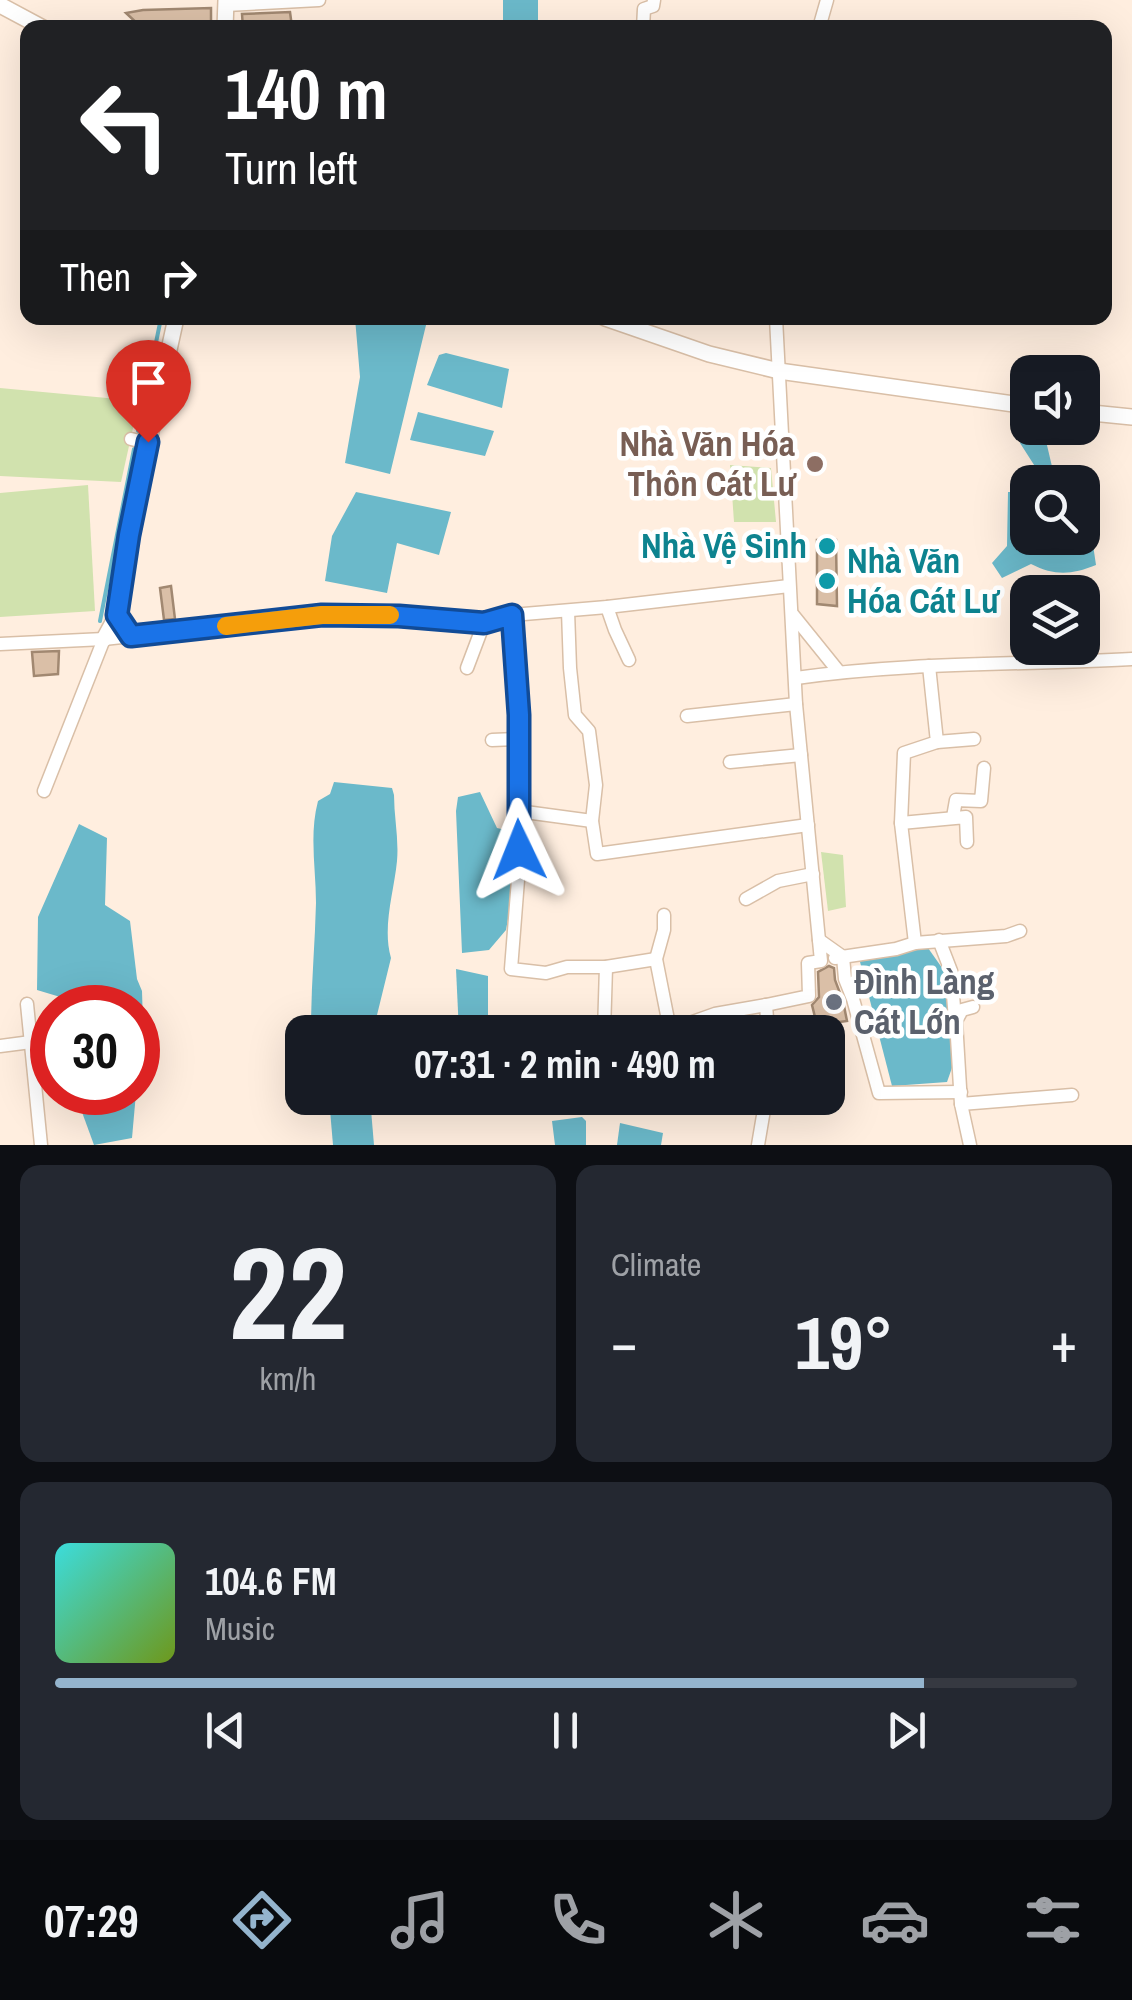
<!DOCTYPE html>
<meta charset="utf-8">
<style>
:root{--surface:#171b24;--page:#242831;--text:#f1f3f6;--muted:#9ea1a6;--line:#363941;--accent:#94b4cd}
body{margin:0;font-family:"Archivo Narrow",sans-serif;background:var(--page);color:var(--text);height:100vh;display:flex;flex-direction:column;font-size:38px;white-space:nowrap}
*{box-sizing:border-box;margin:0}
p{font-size:32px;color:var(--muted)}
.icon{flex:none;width:55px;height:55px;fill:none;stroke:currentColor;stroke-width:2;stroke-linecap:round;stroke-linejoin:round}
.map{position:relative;height:1145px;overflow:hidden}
.drawer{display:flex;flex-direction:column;gap:20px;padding:20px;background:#0d0f14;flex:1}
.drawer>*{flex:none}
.hud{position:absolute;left:20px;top:20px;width:1092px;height:305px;border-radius:20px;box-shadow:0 10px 40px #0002;background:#202124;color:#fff;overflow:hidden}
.tools{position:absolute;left:1010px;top:355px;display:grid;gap:20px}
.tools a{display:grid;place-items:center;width:90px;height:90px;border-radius:20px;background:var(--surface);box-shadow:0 10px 40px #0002;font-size:50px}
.speed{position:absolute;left:30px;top:985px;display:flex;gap:20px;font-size:50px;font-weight:700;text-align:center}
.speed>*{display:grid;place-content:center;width:130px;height:130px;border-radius:50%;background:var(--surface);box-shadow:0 10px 40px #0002;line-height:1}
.speed .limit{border:15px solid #d22;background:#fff;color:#111}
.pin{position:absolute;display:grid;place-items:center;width:85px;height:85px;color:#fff;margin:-102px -42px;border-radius:50% 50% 50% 0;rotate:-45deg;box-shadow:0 0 10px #0007}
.pin .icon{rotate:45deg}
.me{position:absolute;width:110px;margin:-55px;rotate:358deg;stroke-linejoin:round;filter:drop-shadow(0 0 8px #0008)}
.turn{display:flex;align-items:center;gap:35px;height:210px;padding:0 40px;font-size:45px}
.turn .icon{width:130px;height:130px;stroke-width:2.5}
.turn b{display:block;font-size:70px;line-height:85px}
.then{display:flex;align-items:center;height:95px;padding:0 40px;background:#0003;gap:20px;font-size:38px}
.big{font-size:75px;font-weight:800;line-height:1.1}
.drawer .widget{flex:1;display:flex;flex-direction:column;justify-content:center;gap:15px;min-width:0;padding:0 35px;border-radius:20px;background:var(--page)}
.drawer .dial{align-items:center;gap:0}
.dial b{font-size:130px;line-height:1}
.song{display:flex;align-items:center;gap:30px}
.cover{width:120px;height:120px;border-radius:15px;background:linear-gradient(135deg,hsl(180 70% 55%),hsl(80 70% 35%))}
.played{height:10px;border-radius:5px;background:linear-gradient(90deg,var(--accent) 85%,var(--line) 85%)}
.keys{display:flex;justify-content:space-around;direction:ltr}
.heat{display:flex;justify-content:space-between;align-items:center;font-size:55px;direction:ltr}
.drawer .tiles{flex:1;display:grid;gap:20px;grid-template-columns:1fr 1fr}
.widget:last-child{grid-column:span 2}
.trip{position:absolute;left:285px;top:1015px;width:560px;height:100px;border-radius:20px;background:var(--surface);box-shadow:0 10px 40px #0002;font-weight:800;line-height:100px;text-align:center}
.tab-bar{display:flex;height:160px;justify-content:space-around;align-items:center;background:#090b0e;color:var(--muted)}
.tab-bar .icon{width:70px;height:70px}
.tab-bar .selected{color:var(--accent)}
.tab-bar b{font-size:45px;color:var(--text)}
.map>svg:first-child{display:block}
</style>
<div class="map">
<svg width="1132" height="1145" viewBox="0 0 1132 1145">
<rect width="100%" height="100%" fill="#ffeedf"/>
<g fill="#d1e2ae">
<polygon points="0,388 139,401 121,482 0,476"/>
<polygon points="730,465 771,468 776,522 734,522"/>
<polygon points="88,485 95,611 0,617 0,493"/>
<polygon points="821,852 843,855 846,907 828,911"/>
</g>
<g fill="#6bb9ca">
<rect x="503" y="0" width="35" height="27"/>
<polygon points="355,318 400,318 427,321 390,474 345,463 360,377"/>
<polygon points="446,353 509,369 502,408 427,385 439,355"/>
<polygon points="418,412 494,431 485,456 410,440"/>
<path d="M 1038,431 L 1046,441 L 1054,475 L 1074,470 L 1077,482 L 1028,482 L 1028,538 L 1082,538 L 1083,507 L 1089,518 L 1096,565 C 1071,575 1055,576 1031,564 L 1002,578 L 992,563 L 1007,546 L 1008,492 L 1017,492 L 1021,477 L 1036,468 L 1020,443 L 1027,434 Z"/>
<polygon points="356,492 451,512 439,555 397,543 387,593 325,581 332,536"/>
<path d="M 334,782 L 392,788 L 394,795 C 394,817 399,839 397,861 C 394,892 382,927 391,958 L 377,1015 L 368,1032 L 313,1032 L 311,1028 C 311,986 315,945 316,903 C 316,869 309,835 318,801 L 330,794 Z"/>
<polygon points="480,792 497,828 514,832 513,892 506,930 489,950 462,953 456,811 458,797"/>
<polygon points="79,824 107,838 105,905 130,921 137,979 142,991 144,1057 138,1085 138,1008 68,1007 67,999 37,990 38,917"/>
<polygon points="928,948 945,972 954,1062 947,1082 892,1086 859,958"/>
<polygon points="456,969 488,976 488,1032 459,1032"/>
<polygon points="75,1093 136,1093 132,1138 94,1145"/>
<polygon points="329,1098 370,1098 374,1145 333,1145"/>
<polygon points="582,1117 586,1121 586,1145 555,1145 552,1121"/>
<polygon points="620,1123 663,1133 661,1145 617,1145"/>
</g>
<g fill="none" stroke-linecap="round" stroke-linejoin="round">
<g stroke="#6bb9ca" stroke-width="4">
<polyline points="138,431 161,318"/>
<polyline points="100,621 134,449"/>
</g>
</g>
<g fill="#dabfa7" stroke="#a18871" stroke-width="2.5">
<polygon points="211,8 211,28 142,28 126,13 143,10"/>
<polygon points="290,12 292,27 243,28 242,14"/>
<polygon points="817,540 836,540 837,606 817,604"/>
<polygon points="171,586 175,619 164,620 160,588"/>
<polygon points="59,651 58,674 34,676 32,652"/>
<polygon points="829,966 834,968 835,980 843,1001 847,1021 817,1025 812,1005 819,997 818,972"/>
</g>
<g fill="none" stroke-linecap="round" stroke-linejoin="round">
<defs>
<g id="minor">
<polyline points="226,5 319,0"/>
<polyline points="643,28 644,9 653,6 654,0"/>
<polyline points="819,28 827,0"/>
<polyline points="131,439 148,443"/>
<polyline points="607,607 615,630 629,660"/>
<polyline points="568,611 570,668 575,715 589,731 596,785 592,821 597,854 808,825"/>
<polyline points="512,615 519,715 519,867 511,969 546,973 567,967 606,967 656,959"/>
<polyline points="793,615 839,672"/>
<polyline points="0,644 104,639 322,615 399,615 484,623 512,615 607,607 789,586"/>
<polyline points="467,668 484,623"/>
<path d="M 796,678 C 907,662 1020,665 1132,659"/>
<polyline points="687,716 796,704"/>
<polyline points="492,740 519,739"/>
<polyline points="937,742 974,739"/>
<polyline points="730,762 801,755"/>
<polyline points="44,791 104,639"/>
<polyline points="518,811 592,821"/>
<polyline points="953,817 956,800 981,801 984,768"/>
<polyline points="901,823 966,817 967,842"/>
<polyline points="746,899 778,881 813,874"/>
<polyline points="664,915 664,930 656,959 670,1030 715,1014 766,1005"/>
<polyline points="819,940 843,957 845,979 853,999 879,1093 961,1092"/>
<polyline points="939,940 951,971 955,1019"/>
<polyline points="915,943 901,823 904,753 937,742 929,666"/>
<polyline points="835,958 896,949 915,943 1006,936 1020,931"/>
<polyline points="27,1004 41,1145"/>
<polyline points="604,1032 606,967"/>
<polyline points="768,1032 766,1005 809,996 808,963 821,961 796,704 776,318"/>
<polyline points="0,1046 31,1042"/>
<polyline points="961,1104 1072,1095"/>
<polyline points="758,1145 766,1098"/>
<polyline points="970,1145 961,1104 956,1021 962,1010 973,1007"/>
</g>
<g id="major">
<polyline points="0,5 43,28"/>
<polyline points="225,28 226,0"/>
<polyline points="605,318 709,354 779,371 1028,406"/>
<polyline points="1082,412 1132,417"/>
<polyline points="104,639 117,615 132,518 176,318"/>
</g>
</defs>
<use href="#minor" stroke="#d9bfa7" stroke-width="15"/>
<use href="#major" stroke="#d9bfa7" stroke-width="18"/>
<use href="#minor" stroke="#fff" stroke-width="12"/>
<use href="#major" stroke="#fff" stroke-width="15"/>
</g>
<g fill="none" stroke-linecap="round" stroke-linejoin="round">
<defs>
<polyline id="route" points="148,442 129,535 117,615 131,636 322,615 399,616 484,623 512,615 519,715 519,850"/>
</defs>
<use href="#route" stroke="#114b97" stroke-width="25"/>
<use href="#route" stroke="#1a73e8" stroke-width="18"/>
<polyline stroke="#f59e0b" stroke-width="18" points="226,626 322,615 390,615"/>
</g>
<circle fill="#8d6e63" stroke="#fff" stroke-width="4" cx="815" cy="464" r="10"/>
<g fill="#0f9aa8" stroke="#fff" stroke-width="4">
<circle cx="827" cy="546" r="10"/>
<circle cx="827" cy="581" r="10"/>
</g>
<circle fill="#6b7280" stroke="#fff" stroke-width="4" cx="834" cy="1002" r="10"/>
<g text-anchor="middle" stroke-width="9" stroke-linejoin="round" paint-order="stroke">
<g font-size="35" font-weight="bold" fill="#785e54" stroke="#fff" text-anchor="end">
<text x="795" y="456">Nhà Văn Hóa<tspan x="795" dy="40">Thôn Cát Lư</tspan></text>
</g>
<g font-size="35" font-weight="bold" fill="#0d838f" stroke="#fff" text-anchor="end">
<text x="807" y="558">Nhà Vệ Sinh</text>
<text x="847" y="573" text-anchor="start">Nhà Văn<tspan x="847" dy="40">Hóa Cát Lư</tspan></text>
</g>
<g font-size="35" font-weight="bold" fill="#5b616d" stroke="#fff" text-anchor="start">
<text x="854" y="994">Đình Làng<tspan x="854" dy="40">Cát Lớn</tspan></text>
</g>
</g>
</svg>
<div class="tools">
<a><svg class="icon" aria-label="sound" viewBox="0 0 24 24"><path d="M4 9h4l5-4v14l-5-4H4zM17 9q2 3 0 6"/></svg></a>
<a><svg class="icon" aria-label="search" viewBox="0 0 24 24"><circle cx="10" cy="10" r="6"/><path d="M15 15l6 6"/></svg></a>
<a><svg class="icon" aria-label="layers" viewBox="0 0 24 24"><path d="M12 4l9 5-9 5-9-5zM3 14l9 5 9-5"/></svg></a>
</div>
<div class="speed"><div class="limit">30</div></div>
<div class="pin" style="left:148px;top:442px;background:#d93025"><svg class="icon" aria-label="arrive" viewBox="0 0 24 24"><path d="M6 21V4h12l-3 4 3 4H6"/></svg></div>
<svg class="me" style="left:519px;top:850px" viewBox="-20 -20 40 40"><path d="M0-17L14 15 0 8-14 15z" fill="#1a73e8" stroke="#fff" stroke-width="4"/></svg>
<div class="trip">07:31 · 2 min · 490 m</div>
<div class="hud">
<div class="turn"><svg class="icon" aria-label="left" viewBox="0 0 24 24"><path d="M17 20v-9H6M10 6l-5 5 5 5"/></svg><div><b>140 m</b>Turn left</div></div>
<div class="then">Then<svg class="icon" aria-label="right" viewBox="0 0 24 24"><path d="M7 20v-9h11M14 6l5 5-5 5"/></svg></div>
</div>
</div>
<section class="drawer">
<div class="tiles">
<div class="widget dial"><b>22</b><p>km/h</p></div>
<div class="widget"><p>Climate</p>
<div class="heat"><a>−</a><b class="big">19°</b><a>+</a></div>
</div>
<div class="widget">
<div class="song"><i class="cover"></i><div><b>104.6 FM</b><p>Music</p></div></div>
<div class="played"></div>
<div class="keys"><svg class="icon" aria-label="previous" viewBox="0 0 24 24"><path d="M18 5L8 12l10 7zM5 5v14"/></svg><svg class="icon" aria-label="pause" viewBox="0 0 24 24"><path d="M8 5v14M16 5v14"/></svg><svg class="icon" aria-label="next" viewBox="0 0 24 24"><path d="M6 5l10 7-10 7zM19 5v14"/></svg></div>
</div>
</div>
</section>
<nav class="tab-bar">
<b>07:29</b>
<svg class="icon selected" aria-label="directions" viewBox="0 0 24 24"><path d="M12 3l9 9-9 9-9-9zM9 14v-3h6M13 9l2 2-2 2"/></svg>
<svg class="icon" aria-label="music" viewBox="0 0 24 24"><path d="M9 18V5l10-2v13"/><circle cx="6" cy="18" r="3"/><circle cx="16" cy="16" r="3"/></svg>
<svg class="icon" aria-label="phone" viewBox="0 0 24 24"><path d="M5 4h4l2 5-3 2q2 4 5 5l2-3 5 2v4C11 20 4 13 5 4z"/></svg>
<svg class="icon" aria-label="climate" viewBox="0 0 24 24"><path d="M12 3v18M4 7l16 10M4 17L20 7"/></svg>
<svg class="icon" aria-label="car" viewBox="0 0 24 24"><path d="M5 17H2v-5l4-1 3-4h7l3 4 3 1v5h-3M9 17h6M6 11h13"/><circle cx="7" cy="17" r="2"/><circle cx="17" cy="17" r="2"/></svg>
<svg class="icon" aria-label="filters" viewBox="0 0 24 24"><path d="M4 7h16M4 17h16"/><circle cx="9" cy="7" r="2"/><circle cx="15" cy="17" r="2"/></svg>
</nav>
